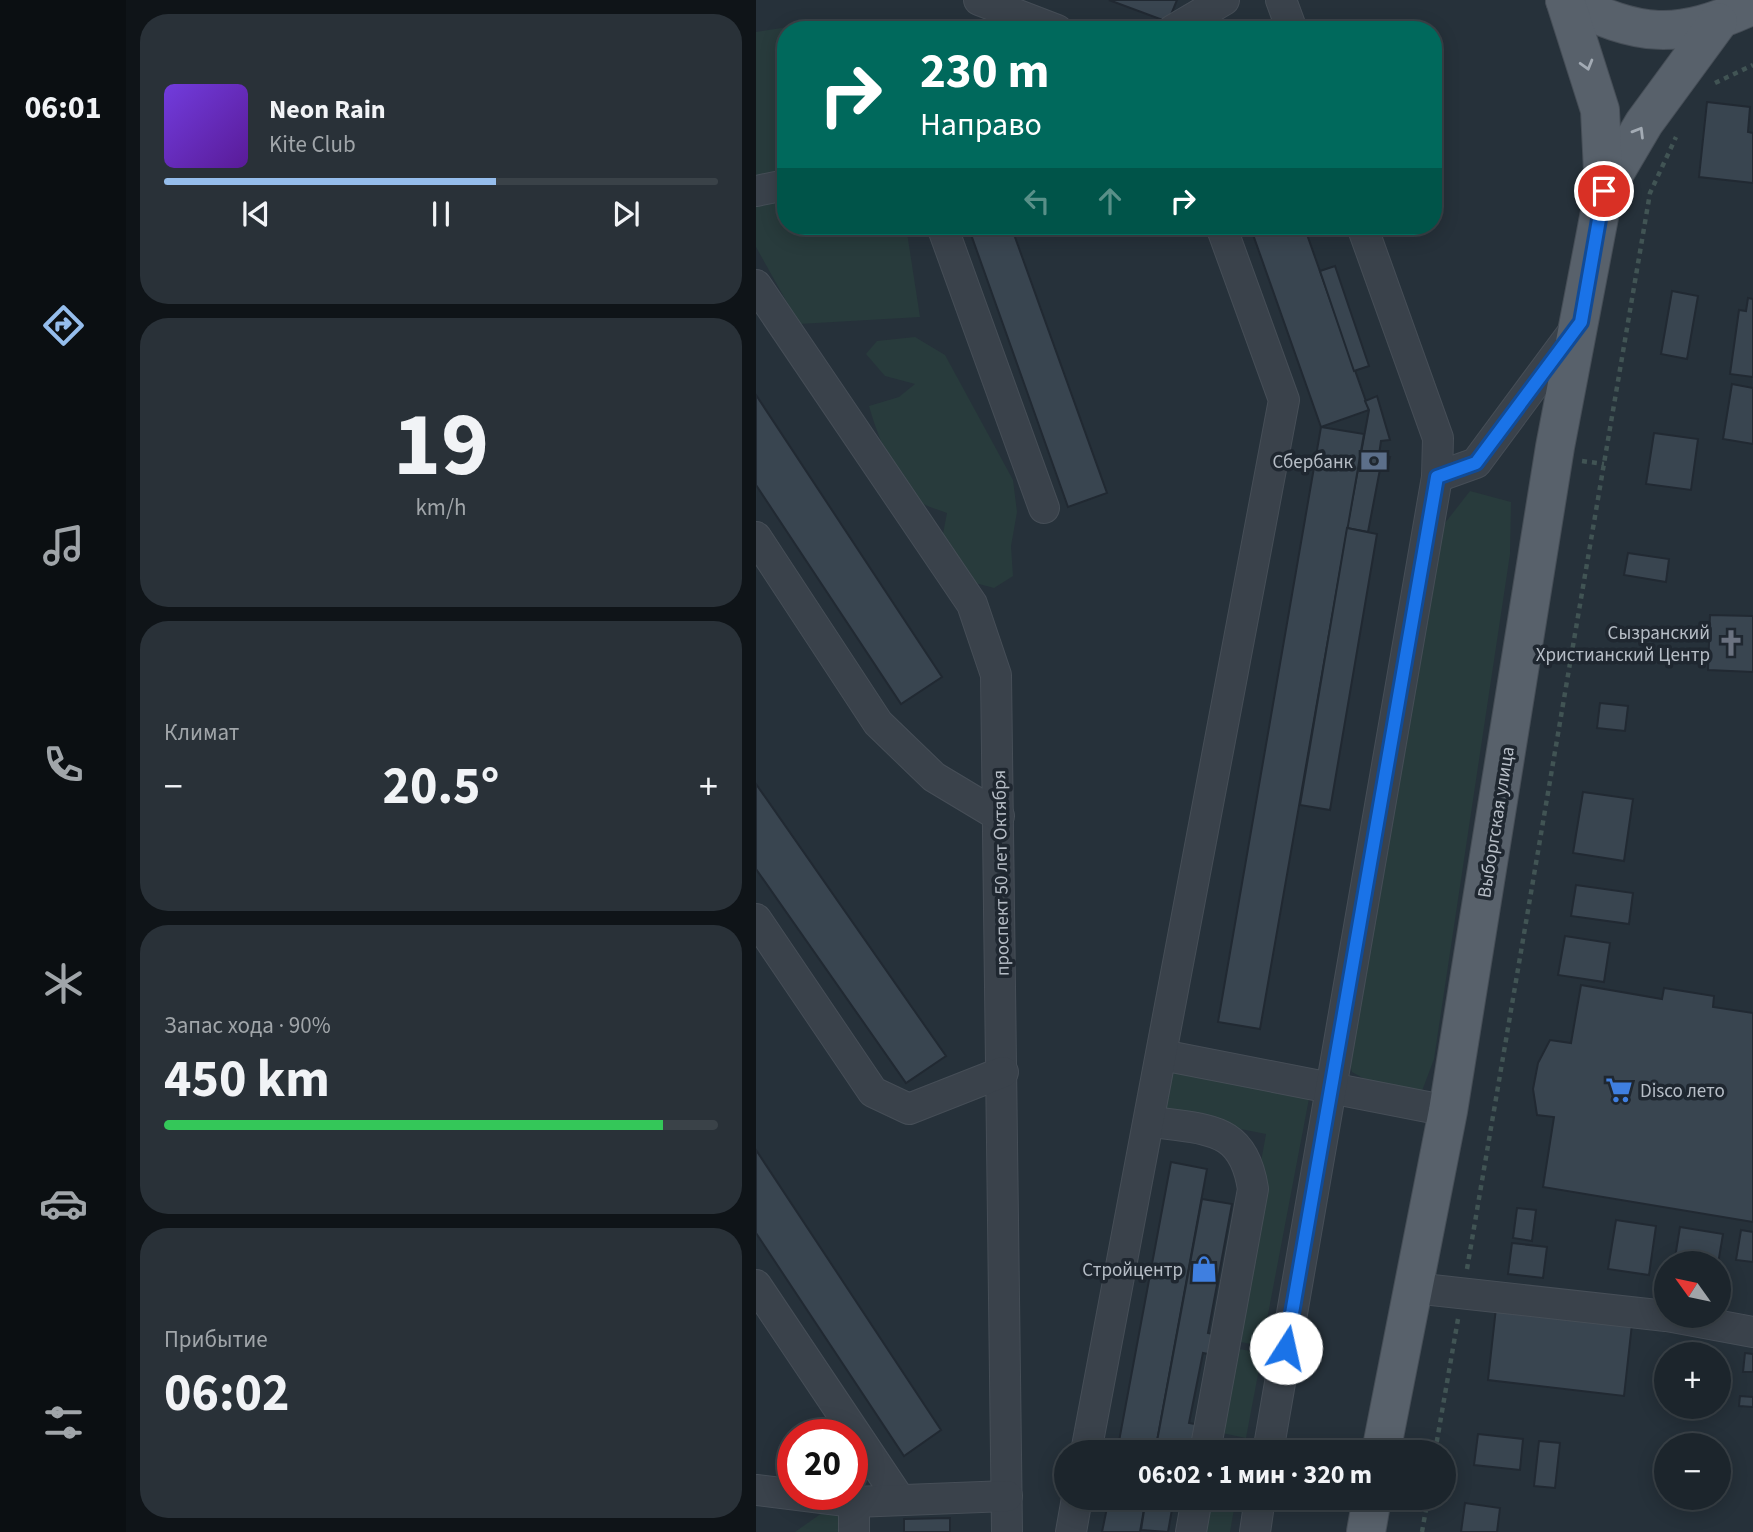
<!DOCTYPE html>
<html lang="ru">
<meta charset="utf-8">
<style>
:root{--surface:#1c252c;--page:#293138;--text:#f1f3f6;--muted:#a0a5a9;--line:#3a4248;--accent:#95bdec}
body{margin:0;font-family:"Source Sans 3",sans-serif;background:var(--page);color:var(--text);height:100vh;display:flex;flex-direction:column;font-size:26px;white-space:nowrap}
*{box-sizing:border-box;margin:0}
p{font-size:23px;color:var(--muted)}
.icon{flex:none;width:38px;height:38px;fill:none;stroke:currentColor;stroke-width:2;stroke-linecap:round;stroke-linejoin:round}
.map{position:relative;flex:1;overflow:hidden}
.sheet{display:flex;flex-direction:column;gap:14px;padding:14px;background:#0f1418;width:630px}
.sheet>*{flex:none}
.hud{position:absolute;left:21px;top:21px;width:665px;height:214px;border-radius:28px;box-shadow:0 4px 18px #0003,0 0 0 2px var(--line);background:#00695c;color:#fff;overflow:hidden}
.needle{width:46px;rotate:303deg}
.tools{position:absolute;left:898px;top:1251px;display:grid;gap:14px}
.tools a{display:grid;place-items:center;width:77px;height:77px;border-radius:50%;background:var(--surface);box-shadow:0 4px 18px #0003,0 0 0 2px var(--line);font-size:35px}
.speed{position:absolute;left:21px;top:1419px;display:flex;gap:14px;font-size:35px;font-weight:700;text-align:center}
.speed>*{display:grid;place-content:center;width:91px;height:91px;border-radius:50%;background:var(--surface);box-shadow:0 4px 18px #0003,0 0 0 2px var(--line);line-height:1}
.speed .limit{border:10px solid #d22;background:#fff;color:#111}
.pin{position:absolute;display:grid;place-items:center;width:60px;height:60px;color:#fff;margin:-30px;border:4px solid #fff;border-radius:50%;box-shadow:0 2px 7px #0007}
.me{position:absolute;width:77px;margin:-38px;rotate:10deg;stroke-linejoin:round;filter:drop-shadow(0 0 5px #0008)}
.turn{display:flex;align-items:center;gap:24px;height:147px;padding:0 28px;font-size:32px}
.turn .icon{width:91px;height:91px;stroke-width:2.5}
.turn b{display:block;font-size:49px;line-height:60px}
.lanes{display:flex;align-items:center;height:66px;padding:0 28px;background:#0003;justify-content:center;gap:35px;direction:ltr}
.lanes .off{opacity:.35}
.big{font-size:52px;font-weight:700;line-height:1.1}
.sheet .card{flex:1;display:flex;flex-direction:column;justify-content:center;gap:10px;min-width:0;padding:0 24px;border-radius:28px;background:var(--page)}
.sheet .dial{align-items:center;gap:0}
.dial b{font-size:91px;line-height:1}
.song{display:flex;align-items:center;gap:21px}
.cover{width:84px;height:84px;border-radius:10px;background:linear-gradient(135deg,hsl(260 70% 55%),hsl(270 70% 35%))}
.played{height:7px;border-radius:4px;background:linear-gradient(90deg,var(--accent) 60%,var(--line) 60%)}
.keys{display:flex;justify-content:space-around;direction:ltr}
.heat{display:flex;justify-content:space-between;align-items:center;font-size:38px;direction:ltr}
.charge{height:10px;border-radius:5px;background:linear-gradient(90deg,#34c759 90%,var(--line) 0)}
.trip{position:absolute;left:298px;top:1440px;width:402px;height:70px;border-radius:35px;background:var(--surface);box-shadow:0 4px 18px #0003,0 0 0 2px var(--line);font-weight:700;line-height:70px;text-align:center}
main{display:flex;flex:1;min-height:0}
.tabs{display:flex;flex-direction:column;width:126px;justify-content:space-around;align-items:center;background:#0b0f12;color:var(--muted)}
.tabs .icon{width:49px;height:49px}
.tabs .active{color:var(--accent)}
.tabs b{font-size:32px;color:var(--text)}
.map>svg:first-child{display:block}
</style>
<main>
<nav class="tabs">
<b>06:01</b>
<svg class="icon active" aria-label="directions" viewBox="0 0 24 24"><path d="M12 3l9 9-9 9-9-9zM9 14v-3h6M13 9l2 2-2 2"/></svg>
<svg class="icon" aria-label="music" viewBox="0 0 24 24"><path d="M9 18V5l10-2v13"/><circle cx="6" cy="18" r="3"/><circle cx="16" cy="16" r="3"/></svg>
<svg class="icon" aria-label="phone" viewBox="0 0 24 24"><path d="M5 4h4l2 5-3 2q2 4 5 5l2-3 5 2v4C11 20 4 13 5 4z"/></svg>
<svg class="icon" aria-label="climate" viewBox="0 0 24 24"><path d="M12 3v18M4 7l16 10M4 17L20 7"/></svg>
<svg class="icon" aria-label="car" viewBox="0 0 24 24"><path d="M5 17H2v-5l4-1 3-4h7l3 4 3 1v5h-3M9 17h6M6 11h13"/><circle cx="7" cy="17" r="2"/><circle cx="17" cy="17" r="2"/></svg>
<svg class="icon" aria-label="filters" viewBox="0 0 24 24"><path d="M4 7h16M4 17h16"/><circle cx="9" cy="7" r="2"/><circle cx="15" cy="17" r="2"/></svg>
</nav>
<section class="sheet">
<div class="card">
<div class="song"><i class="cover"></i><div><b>Neon Rain</b><p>Kite Club</p></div></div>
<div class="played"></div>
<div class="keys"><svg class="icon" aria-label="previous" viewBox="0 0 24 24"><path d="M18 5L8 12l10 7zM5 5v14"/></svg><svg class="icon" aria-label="pause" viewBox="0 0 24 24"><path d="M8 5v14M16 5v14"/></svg><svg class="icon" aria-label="next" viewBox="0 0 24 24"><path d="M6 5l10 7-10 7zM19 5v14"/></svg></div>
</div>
<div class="card dial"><b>19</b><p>km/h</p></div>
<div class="card"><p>Климат</p>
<div class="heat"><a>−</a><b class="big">20.5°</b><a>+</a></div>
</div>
<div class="card"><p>Запас хода · 90%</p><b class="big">450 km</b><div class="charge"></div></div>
<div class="card"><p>Прибытие</p><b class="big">06:02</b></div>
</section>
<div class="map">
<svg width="997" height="1532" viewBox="0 0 997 1532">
<rect width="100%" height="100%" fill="#26313a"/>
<g fill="#283b3c">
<polygon points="84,19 82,30 30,30 30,226 150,226 164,317 43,324 0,247 0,32"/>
<path d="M 159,337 L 189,355 L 257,480 L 261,512 L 255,546 L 257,576 L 238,588 L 208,580 L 185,544 L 191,513 C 183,510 173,507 165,503 C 140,486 121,434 113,406 L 143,397 L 159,384 L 129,376 L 110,354 L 121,341 Z"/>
<polygon points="714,491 755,502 754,554 678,1059 666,1091 623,1087 596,1072 592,1056 683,539 689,523"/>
<polygon points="408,1059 555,1088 506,1346 473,1340 510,1134 398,1112"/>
<polygon points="472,1347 506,1353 490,1438 456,1431"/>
<polygon points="455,1438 489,1444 488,1452 452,1452"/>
<polygon points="444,1498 480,1498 474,1532 438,1532"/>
<polygon points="84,1507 91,1532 39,1532 73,1508"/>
</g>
<g fill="#394550" stroke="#212932" stroke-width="2">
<polygon points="353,0 421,0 412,22"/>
<polygon points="951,102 994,107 992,132 997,133 997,183 943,177"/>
<polygon points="212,226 255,226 351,493 312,507"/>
<polygon points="494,226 548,226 613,410 565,427"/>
<polygon points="579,266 613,366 598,371 564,271"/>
<polygon points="916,291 942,296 931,359 905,354"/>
<polygon points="992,298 997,299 997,377 974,374 983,310 990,311"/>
<polygon points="976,384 997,388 997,444 967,439"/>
<polygon points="0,395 186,677 145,704 0,485"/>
<polygon points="621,396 634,440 625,441 623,455 634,457 632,466 625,464 612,532 591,528 613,410 609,401"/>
<polygon points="565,427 608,434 504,1029 462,1022"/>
<polygon points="898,433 942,439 935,490 890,484"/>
<polygon points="591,528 621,534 574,810 544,805"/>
<polygon points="872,553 913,559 910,582 868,575"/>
<polygon points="954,615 997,616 997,672 952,670"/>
<polygon points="844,703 872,706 869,731 841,728"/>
<polygon points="0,784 190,1056 150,1083 0,869"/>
<polygon points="827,792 877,799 868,861 817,853"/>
<polygon points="820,885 877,893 873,924 815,916"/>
<polygon points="809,936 854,943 848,982 802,975"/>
<polygon points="825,985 906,999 908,988 958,996 957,1007 997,1013 997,1222 787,1187 798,1117 781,1115 777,1089 782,1063 794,1040 815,1043"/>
<polygon points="0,1150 185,1430 148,1456 0,1233"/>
<polygon points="415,1162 451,1169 399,1452 361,1452"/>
<polygon points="446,1199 476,1204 452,1333 461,1335 457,1355 447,1353 433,1423 444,1425 440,1446 428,1443 427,1452 399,1452"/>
<polygon points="761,1208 780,1210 776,1241 757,1238"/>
<polygon points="860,1220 900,1226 893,1275 852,1269"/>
<polygon points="924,1227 967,1234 962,1264 918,1264"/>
<polygon points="985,1230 997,1232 997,1262 980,1260"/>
<polygon points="756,1243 791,1247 787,1278 752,1274"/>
<polygon points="741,1299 877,1315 868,1396 732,1380"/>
<polygon points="989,1353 997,1354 997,1372 987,1372"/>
<polygon points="984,1396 997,1397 997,1407 983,1406"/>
<polygon points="722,1434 767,1439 764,1470 718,1465"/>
<polygon points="783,1441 804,1443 799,1488 778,1486"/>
<polygon points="353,1498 390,1498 384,1532 346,1532"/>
<polygon points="390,1498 418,1498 412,1532 385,1530"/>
<polygon points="709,1503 744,1508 741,1532 705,1532"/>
<polygon points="194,1518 194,1532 148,1532 148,1519"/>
</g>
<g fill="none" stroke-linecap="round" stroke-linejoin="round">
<defs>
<g id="minor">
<polyline points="223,0 301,30"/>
<polyline points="525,0 536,30"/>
<polyline points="417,30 468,0"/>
<polyline points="0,191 30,185"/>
<polyline points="186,226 288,508"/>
<polyline points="0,285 216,604 240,675 251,1532"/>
<polyline points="681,477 720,463 820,328"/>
<polyline points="0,537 122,723 178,777 243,816"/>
<polyline points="0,919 117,1092 153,1109 247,1072"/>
<polyline points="406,1055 692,1111"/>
<path d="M 393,1121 C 448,1131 487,1123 497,1189 L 449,1452"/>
<polyline points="0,1285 144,1500"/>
<polyline points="658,1288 910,1316"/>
<polyline points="911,1316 997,1332"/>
<polyline points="330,1452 528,400 465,226"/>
<polyline points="512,1452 681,477 682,438 606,226"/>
<polyline points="0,1490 98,1502 251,1496"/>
<polyline points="98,1502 98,1532"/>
<polyline points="315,1532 321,1498"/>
<polyline points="435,1532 441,1498"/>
<polyline points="499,1532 504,1498"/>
</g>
<g id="major">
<path d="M 809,0 C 884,37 920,41 997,5"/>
<polyline points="848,191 888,123 962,22"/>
<polyline points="625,1452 692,1111 799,447 848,191 844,110 809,0"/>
<polyline points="610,1532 616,1498"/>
</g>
</defs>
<use href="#minor" stroke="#464e57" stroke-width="32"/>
<use href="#major" stroke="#464e57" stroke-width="40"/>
<g stroke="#415454" stroke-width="4.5" stroke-dasharray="5 5" stroke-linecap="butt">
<polyline points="959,83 997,65"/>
<polyline points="826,461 848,464"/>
<polyline points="711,1269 894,193 920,137"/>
<polyline points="679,1452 702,1319"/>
<polyline points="666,1532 672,1498"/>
</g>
<use href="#minor" stroke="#3a424b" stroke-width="30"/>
<use href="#major" stroke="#58616b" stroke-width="38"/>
</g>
<defs><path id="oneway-chevron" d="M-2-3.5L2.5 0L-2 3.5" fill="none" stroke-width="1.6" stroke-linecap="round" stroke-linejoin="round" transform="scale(1.75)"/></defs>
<g stroke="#a3abb4">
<use href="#oneway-chevron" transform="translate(831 65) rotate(74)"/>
<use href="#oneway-chevron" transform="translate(883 132) rotate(-59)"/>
</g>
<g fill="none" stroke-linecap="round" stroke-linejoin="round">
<defs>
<polyline id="route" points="530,1348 681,477 720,463 825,322 848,191"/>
</defs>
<use href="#route" stroke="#114b97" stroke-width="18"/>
<use href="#route" stroke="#1a73e8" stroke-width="12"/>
</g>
<defs>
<symbol id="bank-bare" viewBox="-9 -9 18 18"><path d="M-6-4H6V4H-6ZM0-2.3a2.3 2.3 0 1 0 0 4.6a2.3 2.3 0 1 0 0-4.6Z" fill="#5c6f8a" stroke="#1f2730" stroke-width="2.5" paint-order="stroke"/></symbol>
<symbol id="church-bare" viewBox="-9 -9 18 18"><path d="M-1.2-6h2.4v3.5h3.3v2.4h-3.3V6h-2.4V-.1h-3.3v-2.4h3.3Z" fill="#6b7280" stroke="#1f2730" stroke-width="2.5" paint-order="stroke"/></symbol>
<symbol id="supermarket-bare" viewBox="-9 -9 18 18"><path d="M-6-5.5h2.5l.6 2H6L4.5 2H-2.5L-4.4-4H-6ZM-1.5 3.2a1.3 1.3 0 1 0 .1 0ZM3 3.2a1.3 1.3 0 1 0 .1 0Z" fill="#3f7fe0" stroke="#1f2730" stroke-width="2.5" paint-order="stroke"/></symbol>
<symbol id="shop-bare" viewBox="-9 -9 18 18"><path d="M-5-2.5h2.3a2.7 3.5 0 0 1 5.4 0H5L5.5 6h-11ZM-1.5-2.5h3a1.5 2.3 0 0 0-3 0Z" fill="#3f7fe0" stroke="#1f2730" stroke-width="2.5" paint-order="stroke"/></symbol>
</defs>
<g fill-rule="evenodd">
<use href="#bank-bare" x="599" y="442" width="38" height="38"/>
<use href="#church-bare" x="956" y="624" width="38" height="38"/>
<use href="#supermarket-bare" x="844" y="1071" width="38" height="38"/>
<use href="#shop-bare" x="429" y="1250" width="38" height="38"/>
</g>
<g text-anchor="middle" stroke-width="7" stroke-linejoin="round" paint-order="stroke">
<g font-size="19" fill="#b6bdc6" stroke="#1f2730" text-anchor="end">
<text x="597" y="468">Сбербанк</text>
<text x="954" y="639">Сызранский<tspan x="954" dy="22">Христианский Центр</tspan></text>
<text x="884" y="1097" text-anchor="start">Disco лето</text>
<text x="427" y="1276">Стройцентр</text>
</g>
<g font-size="19" fill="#b6bdc6" stroke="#1f2730">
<text transform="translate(739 822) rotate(-81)" y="7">Выборгская улица</text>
<text transform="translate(244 873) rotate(-91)" y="7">проспект 50 лет Октября</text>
</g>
</g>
</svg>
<div class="tools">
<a><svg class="needle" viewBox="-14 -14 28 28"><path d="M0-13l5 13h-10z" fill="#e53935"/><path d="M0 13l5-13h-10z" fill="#a0a5a9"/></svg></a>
<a>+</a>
<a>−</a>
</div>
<div class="speed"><div class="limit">20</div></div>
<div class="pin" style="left:848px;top:191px;background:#d93025"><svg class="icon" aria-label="arrive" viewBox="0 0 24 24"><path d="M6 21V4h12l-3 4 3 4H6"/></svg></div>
<svg class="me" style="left:530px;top:1348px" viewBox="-20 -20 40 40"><circle r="19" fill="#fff"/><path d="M0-13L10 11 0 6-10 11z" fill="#1a73e8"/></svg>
<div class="trip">06:02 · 1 мин · 320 m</div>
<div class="hud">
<div class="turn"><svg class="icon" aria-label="right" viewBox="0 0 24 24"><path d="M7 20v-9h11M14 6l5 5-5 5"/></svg><div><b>230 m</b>Направо</div></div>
<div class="lanes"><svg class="icon off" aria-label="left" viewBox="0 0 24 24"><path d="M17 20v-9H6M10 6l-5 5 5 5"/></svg><svg class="icon off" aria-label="ahead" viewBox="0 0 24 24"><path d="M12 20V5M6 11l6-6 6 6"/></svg><svg class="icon" aria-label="right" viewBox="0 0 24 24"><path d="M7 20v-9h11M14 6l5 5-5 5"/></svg></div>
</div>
</div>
</main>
